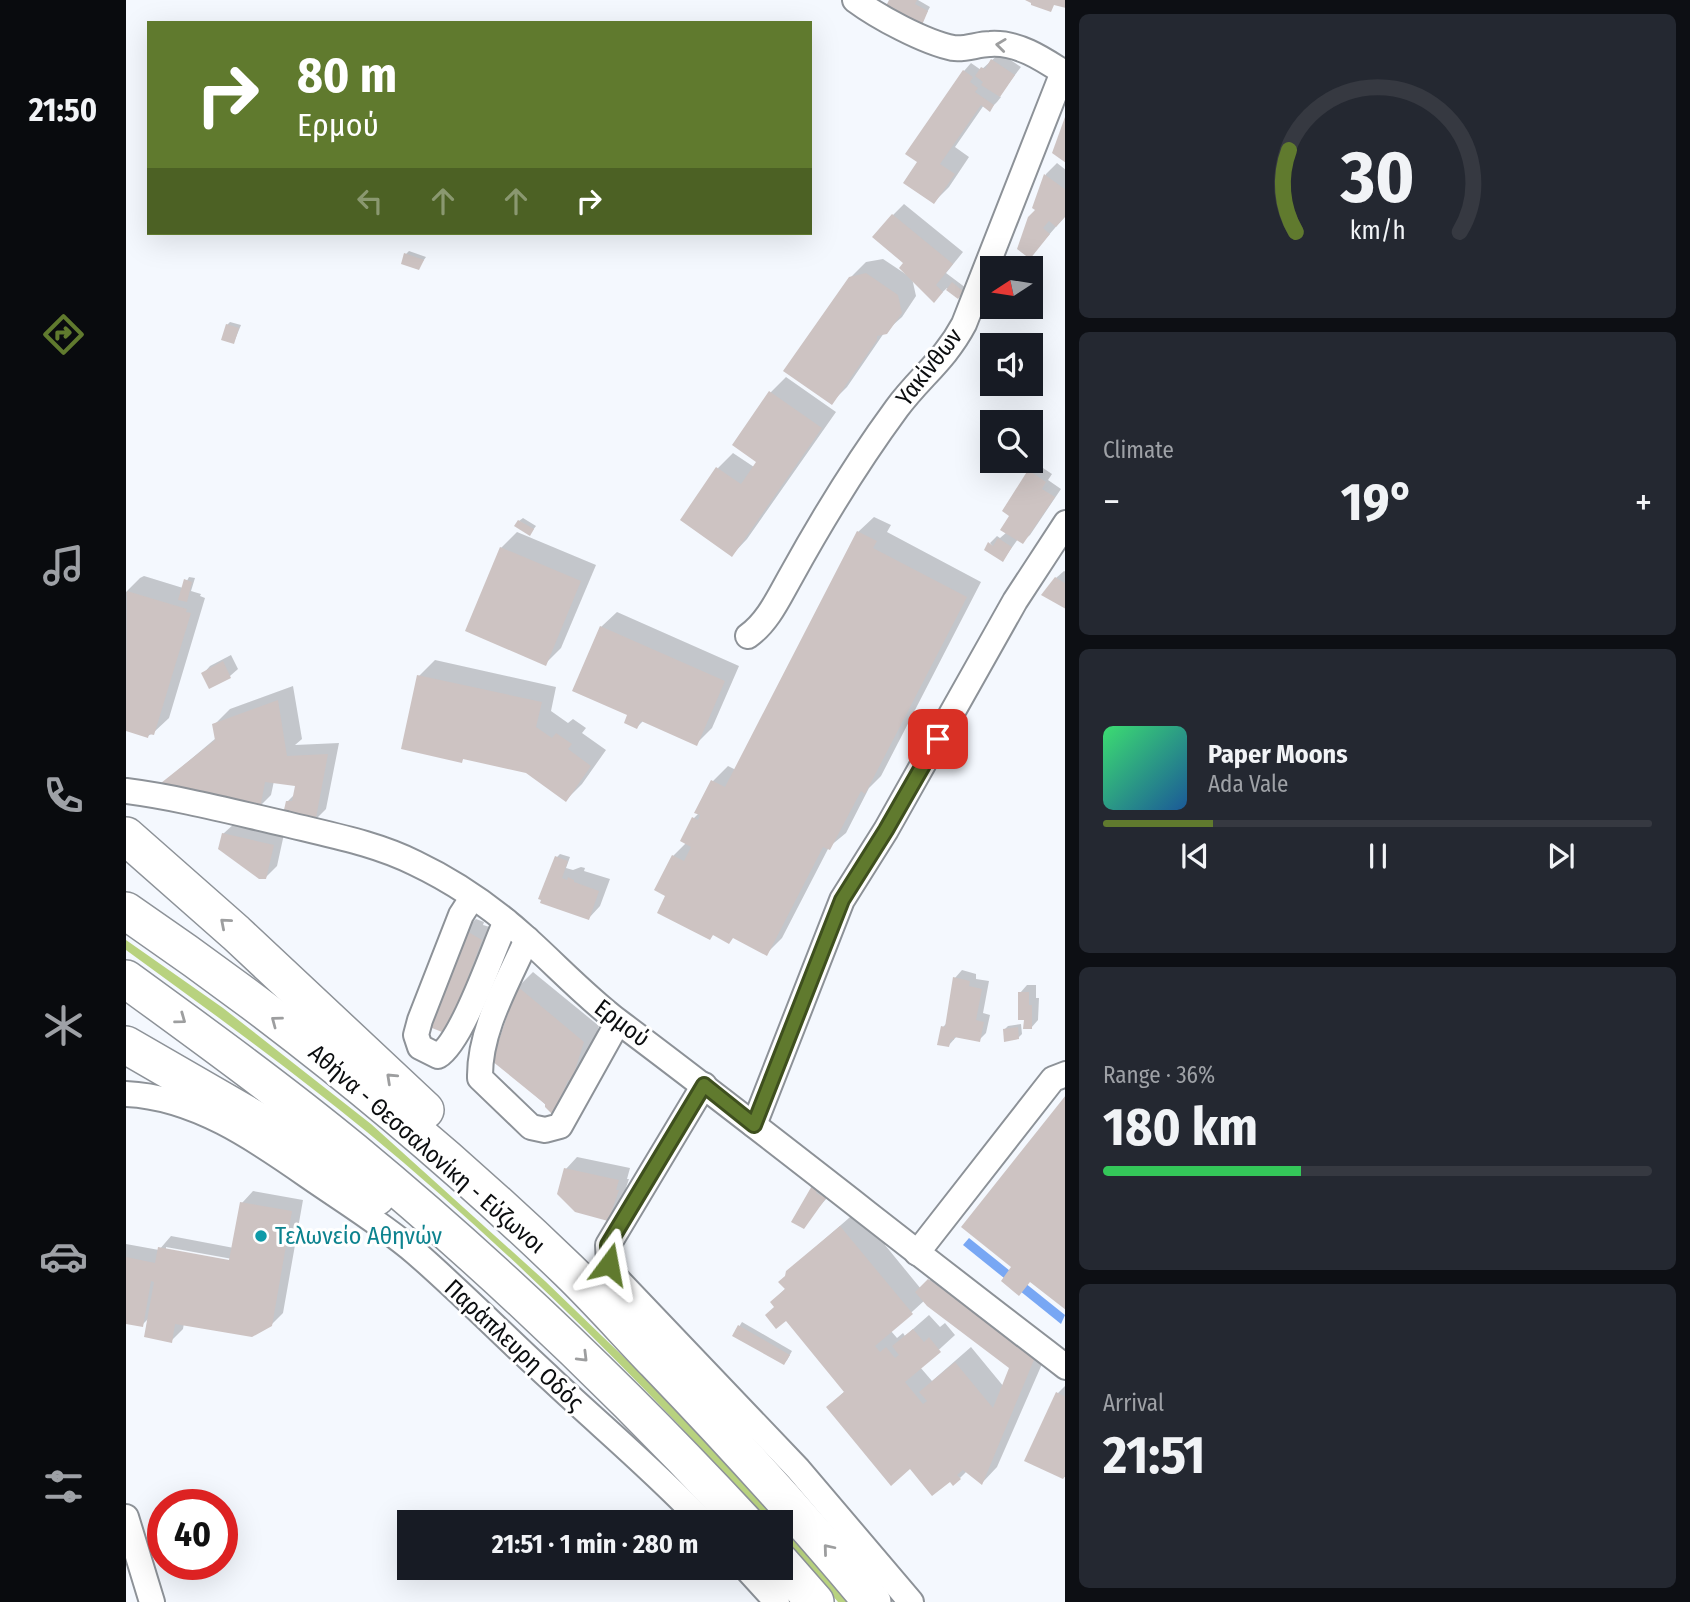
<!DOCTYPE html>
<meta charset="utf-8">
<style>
:root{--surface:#171b24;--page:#242831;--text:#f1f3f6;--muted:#9ea1a6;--line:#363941;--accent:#607a2e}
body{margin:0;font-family:"Fira Sans Condensed",sans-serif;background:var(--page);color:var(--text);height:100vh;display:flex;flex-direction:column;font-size:26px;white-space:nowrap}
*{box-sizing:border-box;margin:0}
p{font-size:23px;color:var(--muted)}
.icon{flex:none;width:38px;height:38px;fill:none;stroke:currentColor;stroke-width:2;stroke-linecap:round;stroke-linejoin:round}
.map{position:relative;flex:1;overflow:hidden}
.sheet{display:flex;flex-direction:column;gap:14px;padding:14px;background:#0d0f14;width:625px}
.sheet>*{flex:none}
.top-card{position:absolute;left:21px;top:21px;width:665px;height:214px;border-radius:0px;box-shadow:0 7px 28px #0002;background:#607a2e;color:#fff;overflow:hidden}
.needle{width:46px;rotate:258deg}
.controls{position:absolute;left:854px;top:256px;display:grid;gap:14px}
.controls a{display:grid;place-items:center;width:63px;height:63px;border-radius:0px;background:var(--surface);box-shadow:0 7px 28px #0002;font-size:35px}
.speed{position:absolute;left:21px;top:1489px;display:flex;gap:14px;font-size:35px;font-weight:700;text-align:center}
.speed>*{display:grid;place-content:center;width:91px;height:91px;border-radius:50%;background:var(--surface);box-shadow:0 7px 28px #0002;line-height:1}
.speed .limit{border:10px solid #d22;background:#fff;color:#111}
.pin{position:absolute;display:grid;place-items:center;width:60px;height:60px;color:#fff;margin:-30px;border-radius:14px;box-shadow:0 4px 10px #0006}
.me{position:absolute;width:77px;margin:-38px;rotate:13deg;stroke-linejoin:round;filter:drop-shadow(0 0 5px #0008)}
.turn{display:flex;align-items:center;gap:24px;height:147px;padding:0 35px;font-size:32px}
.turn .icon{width:91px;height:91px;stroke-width:2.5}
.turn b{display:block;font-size:49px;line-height:60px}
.lanes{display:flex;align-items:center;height:66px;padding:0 35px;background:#0003;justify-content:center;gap:35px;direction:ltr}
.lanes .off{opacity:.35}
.big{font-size:52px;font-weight:700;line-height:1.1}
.sheet .card{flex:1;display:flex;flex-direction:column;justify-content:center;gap:10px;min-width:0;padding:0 24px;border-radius:10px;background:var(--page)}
.sheet .dial{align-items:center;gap:0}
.dial svg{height:182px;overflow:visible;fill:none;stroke:var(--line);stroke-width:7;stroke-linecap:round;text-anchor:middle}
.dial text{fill:var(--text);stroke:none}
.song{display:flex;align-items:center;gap:21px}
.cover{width:84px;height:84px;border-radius:10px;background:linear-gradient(135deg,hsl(140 70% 55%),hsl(210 70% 35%))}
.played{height:7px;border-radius:4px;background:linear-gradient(90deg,var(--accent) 20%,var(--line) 20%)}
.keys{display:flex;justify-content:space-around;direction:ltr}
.heat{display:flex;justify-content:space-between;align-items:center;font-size:38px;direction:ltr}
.charge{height:10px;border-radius:5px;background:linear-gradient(90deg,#34c759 36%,var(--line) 0)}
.trip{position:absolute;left:271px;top:1510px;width:396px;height:70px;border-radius:0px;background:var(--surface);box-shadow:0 7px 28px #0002;font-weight:700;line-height:70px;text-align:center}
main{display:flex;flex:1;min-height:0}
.tab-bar{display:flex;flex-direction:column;width:126px;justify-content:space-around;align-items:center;background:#090b0e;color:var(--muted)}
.tab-bar .icon{width:49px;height:49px}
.tab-bar .current{color:var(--accent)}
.tab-bar b{font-size:32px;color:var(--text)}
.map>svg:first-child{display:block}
</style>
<main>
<nav class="tab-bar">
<b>21:50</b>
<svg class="icon current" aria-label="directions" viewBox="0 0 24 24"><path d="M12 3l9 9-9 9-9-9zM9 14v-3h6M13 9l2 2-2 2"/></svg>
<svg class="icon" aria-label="music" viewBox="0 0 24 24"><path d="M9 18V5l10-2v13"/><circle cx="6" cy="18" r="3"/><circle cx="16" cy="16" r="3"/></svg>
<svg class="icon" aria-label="phone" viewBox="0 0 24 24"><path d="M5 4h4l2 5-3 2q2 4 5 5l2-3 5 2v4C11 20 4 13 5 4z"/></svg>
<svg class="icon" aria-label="climate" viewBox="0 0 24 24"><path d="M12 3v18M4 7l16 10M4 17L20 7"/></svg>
<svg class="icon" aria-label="car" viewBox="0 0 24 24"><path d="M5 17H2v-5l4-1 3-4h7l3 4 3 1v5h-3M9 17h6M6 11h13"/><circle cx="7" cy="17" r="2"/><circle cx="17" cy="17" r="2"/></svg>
<svg class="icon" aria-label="filters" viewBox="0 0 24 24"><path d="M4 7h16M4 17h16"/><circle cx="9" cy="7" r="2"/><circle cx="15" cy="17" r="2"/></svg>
</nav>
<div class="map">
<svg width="940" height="1602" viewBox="0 0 940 1602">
<rect width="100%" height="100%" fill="#f4f8fe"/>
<path fill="#b8d27f" d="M 0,940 L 97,1008 L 245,1124 L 419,1281 L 562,1419 L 679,1548 L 724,1602 L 712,1602 L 655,1535 L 654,1522 L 643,1522 C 518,1384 385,1251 241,1132 C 163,1068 81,1009 0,950 Z"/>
<polygon fill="#78a7f4" points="843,1238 939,1315 935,1324 837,1245"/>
<g fill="#0003" fill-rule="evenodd">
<polygon points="765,0 792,0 804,7 795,23 775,11 769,17"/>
<polygon points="874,53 895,67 873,96 875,97 871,102 864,109 858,105 829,147 843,157 823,187 808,202 793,161 838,71 845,63 855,70"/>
<polygon points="931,163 940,170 940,215 904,257 912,209 908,207 920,174"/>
<polygon points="778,204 837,252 820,273 840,288 832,297 821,288 808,300 786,278 790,296 776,317 758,333 721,387 705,403 724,278 740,262 757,259 781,275 780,263 767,215"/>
<polygon points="283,251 300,257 292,268 280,254"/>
<polygon points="104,322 115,325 108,342 101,325"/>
<polygon points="660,377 710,412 621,539 606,555 592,468 607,453 628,467 633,461 645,392"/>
<polygon points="911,464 926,474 922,480 935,489 904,535 896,542 892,539 877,560 864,543 871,536 874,538 881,532 904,471"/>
<polygon points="748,517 765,525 761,532 855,582 755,776 743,788 720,833 703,847 656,938 641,953 542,896 547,856 561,842 568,818 573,813 587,781 602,766 610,770 732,532"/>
<polygon points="397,518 410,526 407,530 393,521"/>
<polygon points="391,532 470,565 435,648 419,664 375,548"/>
<polygon points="938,571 940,572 940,606 930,578"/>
<polygon points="18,576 57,588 63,577 69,578 65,591 75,594 74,596 79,598 43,718 27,733 22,736 0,729 0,592 14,578"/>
<polygon points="491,612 613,666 586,728 570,744 517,721 511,727 504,714 475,627"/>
<polygon points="105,655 112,669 104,676 84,687 77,674 84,666"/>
<polygon points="309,660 430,687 425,711 442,723 447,719 460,728 456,733 480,750 456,784 440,800 401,771 339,757 335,761 293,676"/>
<polygon points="167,686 176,739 169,745 213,743 200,809 188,821 161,802 169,794 171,784 148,781 145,795 133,807 38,782 90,738 88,725 104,709"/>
<polygon points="109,823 158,834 151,866 140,877 97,834"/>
<polygon points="434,854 444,857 440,868 447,870 455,867 459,868 458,871 484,879 474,906 463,918 416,902 431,857"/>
<polygon points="350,919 358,922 357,925 367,928 321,1032 338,930"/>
<polygon points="836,970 850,974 850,979 863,981 857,1013 864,1015 860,1033 853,1040 831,1036 823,1045 817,1027 821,1023 829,978"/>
<polygon points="407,972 473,1026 460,1065 429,1113 367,1058 392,987"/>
<polygon points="901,985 910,985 910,998 913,998 912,1020 905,1028 899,1018 894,993"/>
<polygon points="895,1024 896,1034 892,1038 879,1029 882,1026"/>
<polygon points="451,1157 504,1168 501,1179 503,1179 493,1208 481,1219 440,1169"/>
<polygon points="688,1185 707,1191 694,1206 668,1221"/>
<path d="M 127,1191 L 177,1200 L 157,1313 L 145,1325 L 58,1323 L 57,1329 L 45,1341 L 23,1318 L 16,1325 L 0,1322 L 0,1244 L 33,1250 L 45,1236 L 108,1248 L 116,1203 ZM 40,1247 L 112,1260 L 112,1264 L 40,1250 Z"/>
<path d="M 731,1211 L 762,1238 L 759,1245 L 795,1289 L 815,1269 L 921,1343 L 914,1363 L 916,1364 L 871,1467 L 856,1483 L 841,1471 L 834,1478 L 784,1467 L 702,1407 L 719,1391 L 646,1302 L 660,1288 L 661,1272 ZM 799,1300 L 886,1367 L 878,1387 L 845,1347 L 806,1381 L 794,1367 L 829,1335 L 819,1323 L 814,1327 L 803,1315 L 779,1336 L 777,1333 L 771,1338 L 765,1331 Z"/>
<polygon points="616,1322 666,1351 661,1360 658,1363 608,1335"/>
<polygon points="940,1385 940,1475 932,1393"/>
</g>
<g fill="#cdc3c2">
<polygon points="763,0 791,0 789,4 802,11 796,25 773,12 769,19 757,12"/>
<polygon points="899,0 940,0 940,8 928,5 925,12 905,5 905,3"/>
<polygon points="865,59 889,75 874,97 855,85 857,82 849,76 855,67 859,69"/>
<polygon points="837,70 847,77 844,82 852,88 849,92 868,105 864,112 855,105 814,164 829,174 808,204 777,183 791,162 779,154"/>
<polygon points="939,117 940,117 940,163 926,153"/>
<polygon points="918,174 940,190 940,216 930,227 923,221 917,228 924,234 904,259 891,249 902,217 909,210 906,208"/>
<polygon points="766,214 827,264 810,285 817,292 808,303 773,268 777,263 746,237"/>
<polygon points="278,253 298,260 293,270 275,264"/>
<polygon points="740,273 772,295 776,313 761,334 751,336 751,340 706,405 657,371 723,277"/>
<polygon points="826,282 838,292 832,299 820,290"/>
<polygon points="100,324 113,328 108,344 95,340"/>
<polygon points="643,391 696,428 606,557 554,520 590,467 615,484 630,462 606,445"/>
<polygon points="902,470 920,482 916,489 929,497 897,544 874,530 883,516 876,511"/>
<polygon points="392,520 408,529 404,536 388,526"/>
<polygon points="731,531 751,541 747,548 841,597 739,794 735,791 704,850 697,847 641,956 607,938 603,944 587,935 584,940 531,913 539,896 528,890 546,855 558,861 565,847 554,841 566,817 572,820 574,815 568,813 585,780 599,787"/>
<polygon points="872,538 886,547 877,562 858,550 862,542 867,546"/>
<polygon points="374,547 455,581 420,666 339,631"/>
<polygon points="929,577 940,584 940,609 915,595"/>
<polygon points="58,579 66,582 61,602 52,600"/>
<polygon points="1,591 61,609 60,612 65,613 28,735 23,734 22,738 0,731"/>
<polygon points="474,626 599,681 571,746 515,721 511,729 498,723 501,715 446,691"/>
<polygon points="97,661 105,678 83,689 75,673"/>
<polygon points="291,675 416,702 410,727 426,738 430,733 446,744 442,749 465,766 440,802 400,773 337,759 336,763 275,749"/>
<polygon points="152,700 161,756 202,754 189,823 157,814 160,801 166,801 169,786 139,782 134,809 35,783 89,740 86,724"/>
<polygon points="96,833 148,845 140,879 133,879 92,849"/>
<polygon points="429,856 442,861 436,878 441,880 442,877 448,880 448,882 473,891 463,920 414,903 415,900 412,899"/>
<polygon points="337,929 356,940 321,1034 301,1026"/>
<polygon points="827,977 844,981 843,986 856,989 850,1020 858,1022 854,1042 828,1037 828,1040 825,1039 823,1047 811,1045 815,1026 819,1027"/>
<polygon points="391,986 458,1042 445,1082 442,1080 433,1101 434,1105 427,1115 419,1107 419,1104 366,1061"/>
<polygon points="892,992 903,992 903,1005 906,1005 906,1029 897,1029 898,1020 892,1020"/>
<polygon points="892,1027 893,1039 878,1042 877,1029"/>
<polygon points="940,1095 940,1310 904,1282 893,1296 875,1281 885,1267 835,1227"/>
<polygon points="438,1168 493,1180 490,1190 493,1190 482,1221 449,1212 431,1194"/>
<polygon points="687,1184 693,1187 690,1193 700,1198 678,1229 665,1222"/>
<polygon points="114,1202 166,1211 146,1326 126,1337 49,1324 46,1343 18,1337 28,1282 25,1281 17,1327 0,1324 0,1257 29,1263 32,1247 103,1260"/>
<polygon points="714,1226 787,1314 749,1346 754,1352 760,1347 769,1358 773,1355 766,1346 787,1329 798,1342 803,1337 815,1352 779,1382 797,1404 801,1401 793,1392 829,1362 867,1408 883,1368 801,1306 789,1292 802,1279 910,1355 856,1485 837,1470 831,1475 835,1479 827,1486 824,1482 806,1496 784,1469 765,1486 700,1407 718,1392 660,1321 650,1329 639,1315 648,1307 644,1302 659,1289 652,1282 659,1276 660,1271"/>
<polygon points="612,1325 664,1355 658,1365 606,1336"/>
<polygon points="930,1392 940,1397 940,1475 937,1479 898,1461"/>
</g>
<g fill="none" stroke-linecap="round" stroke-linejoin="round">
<defs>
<g id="minor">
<path d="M 729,0 C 752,17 798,42 827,48 C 839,50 852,44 864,44 C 892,42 917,59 940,74"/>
<path d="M 622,636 C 642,622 653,597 665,576 C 697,518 732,461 771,408 C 794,377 819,360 838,324 L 937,72"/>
<path d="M 0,791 C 54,798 107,812 160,824 C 204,835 249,843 289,863 C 329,882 369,910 401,939 C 432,967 460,997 493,1022 C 644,1135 790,1253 940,1367"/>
<path d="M 346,898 L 335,915 L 294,1020 L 290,1035 L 294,1047 L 312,1056 C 336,1042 367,950 380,921"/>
<path d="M 401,939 C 382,982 353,1030 354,1078 L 405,1127 L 419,1130 L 434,1126 L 492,1022"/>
<polyline points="578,1085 482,1245 483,1264 489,1277 672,1469 785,1602"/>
<path d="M 0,1094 C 68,1097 128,1138 182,1176 C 218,1201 256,1224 290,1253 C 337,1294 380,1338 426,1380 C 476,1427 530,1472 577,1522"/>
<polyline points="628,1125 716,900 760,830 889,601 940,523"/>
<polyline points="791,1253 927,1079 940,1074"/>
<polyline points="0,1517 26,1602"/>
<polyline points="620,1568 651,1602"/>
</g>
<g id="highway">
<polyline points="0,836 110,933 299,1110"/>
<path d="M 0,911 C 157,1018 306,1139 443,1271 C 473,1300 501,1332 530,1362 C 605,1440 677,1519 746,1602"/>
<path d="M 0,979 C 77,1035 154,1091 227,1151 C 366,1266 496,1391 618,1522"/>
<polyline points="0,1045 166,1141 250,1197"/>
<polyline points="654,1562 689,1602"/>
</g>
</defs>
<use href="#minor" stroke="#8d9298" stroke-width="28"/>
<use href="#highway" stroke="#8d9298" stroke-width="40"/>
<use href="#minor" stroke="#fff" stroke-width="24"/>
<use href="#highway" stroke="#fff" stroke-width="37"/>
</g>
<defs><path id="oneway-chevron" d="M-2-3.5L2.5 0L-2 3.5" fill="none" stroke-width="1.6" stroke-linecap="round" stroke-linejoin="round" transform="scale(1.75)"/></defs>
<g stroke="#9d9e9f">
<use href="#oneway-chevron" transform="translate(875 45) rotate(-173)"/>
<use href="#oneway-chevron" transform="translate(99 923) rotate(-139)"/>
<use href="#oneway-chevron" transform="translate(55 1019) rotate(36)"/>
<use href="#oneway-chevron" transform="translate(150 1021) rotate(-143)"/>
<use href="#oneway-chevron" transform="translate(265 1078) rotate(-137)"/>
<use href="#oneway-chevron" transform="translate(457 1357) rotate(45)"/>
<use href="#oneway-chevron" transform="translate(702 1549) rotate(-130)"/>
</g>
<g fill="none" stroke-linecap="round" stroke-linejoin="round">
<defs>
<polyline id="route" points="483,1264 482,1245 578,1085 628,1125 716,900 760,830 812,739"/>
</defs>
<use href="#route" stroke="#3e4f1e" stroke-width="18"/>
<use href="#route" stroke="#607a2e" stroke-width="12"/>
</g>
<circle fill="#0f9aa8" stroke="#fff" stroke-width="2.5" cx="135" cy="1236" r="7"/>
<g text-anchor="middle" stroke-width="6" stroke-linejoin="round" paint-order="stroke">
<g font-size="24" fill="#0b0d0f" stroke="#fff">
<text transform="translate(803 367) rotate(-52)" y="8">Υακίνθων</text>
<text transform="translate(496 1023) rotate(37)" y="8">Ερμού</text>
<text transform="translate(301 1149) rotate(41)" y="8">Αθήνα - Θεσσαλονίκη - Εύζωνοι</text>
<text transform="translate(388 1345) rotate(43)" y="8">Παράπλευρη Οδός</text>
</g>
<g font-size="24" fill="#0d838f" stroke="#fff" text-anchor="start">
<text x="149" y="1244">Τελωνείο Αθηνών</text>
</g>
</g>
</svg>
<div class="controls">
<a><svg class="needle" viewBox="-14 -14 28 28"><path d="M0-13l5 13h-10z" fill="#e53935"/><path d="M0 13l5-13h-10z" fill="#9ea1a6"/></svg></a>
<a><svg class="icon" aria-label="sound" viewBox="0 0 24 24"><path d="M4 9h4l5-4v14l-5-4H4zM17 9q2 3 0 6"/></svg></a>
<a><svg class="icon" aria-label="search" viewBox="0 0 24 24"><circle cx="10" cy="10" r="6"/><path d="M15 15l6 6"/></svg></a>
</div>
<div class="speed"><div class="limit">40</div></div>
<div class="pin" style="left:812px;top:739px;background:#d93025"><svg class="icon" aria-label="arrive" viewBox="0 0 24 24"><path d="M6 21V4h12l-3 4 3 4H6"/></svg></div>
<svg class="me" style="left:483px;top:1264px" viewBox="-20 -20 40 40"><path d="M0-17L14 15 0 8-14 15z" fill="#607a2e" stroke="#fff" stroke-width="4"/></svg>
<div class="trip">21:51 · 1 min · 280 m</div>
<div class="top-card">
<div class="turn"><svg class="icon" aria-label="right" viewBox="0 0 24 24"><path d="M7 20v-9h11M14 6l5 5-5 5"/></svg><div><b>80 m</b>Ερμού</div></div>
<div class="lanes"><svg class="icon off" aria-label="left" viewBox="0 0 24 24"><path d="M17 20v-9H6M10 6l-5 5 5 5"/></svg><svg class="icon off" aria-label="ahead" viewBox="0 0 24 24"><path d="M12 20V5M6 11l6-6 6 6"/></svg><svg class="icon off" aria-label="ahead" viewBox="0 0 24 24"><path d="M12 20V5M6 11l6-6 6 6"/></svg><svg class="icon" aria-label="right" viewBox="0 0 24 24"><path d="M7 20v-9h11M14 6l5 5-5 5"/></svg></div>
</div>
</div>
<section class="sheet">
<div class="card dial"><svg viewBox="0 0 100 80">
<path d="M14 69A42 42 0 1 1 86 69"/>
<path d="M14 69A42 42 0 0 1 11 33" stroke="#607a2e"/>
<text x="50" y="56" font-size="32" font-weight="700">30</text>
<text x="50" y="72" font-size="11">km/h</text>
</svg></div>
<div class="card"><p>Climate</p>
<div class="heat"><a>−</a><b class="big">19°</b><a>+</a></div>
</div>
<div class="card">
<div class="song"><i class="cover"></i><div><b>Paper Moons</b><p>Ada Vale</p></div></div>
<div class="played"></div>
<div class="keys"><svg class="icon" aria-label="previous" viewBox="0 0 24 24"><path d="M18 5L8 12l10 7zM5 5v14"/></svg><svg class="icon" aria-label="pause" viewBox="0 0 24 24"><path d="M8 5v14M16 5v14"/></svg><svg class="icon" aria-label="next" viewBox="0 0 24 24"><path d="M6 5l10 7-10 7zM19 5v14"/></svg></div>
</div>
<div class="card"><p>Range · 36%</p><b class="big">180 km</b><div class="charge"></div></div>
<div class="card"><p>Arrival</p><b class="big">21:51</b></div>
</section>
</main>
